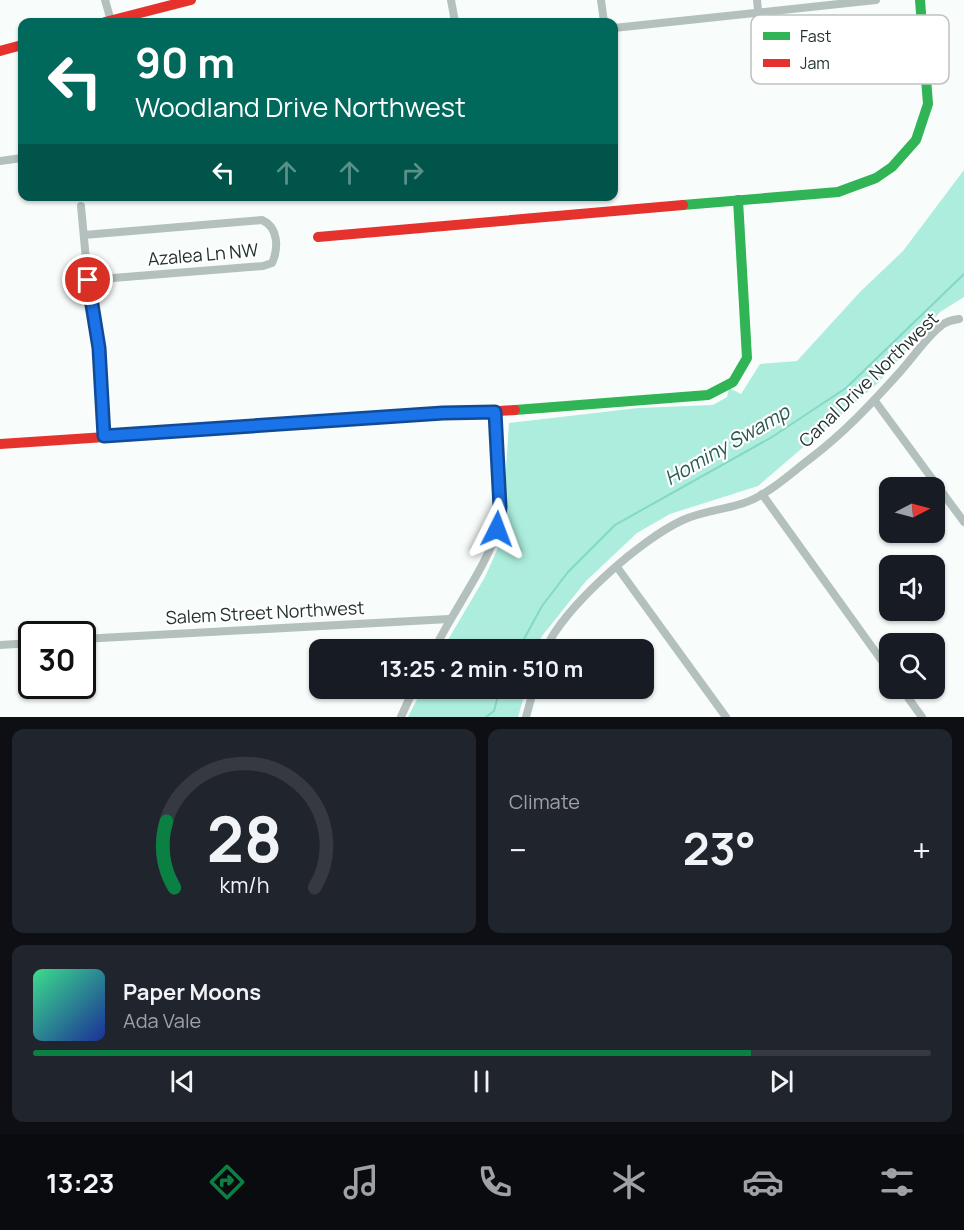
<!DOCTYPE html>
<meta charset="utf-8">
<style>
:root{--surface:#171b24;--page:#20242c;--text:#f1f3f6;--muted:#9ea1a6;--line:#363941;--accent:#0b8043}
body{margin:0;font-family:Manrope,sans-serif;background:var(--page);color:var(--text);height:100vh;display:flex;flex-direction:column;font-size:22px;white-space:nowrap}
*{box-sizing:border-box;margin:0}
p{font-size:20px;color:var(--muted)}
.icon{flex:none;width:33px;height:33px;fill:none;stroke:currentColor;stroke-width:2;stroke-linecap:round;stroke-linejoin:round}
.map{position:relative;height:717px;overflow:hidden}
.details{display:flex;flex-direction:column;gap:12px;padding:12px;background:#0d0f14;flex:1}
.details>*{flex:none}
.hud{position:absolute;left:18px;top:18px;width:600px;height:183px;border-radius:12px;box-shadow:0 2px 4px #0004;background:#00695c;color:#fff;overflow:hidden}
.needle{width:39px;rotate:84deg}
.controls{position:absolute;left:879px;top:477px;display:grid;gap:12px}
.controls a{display:grid;place-items:center;width:66px;height:66px;border-radius:12px;background:var(--surface);box-shadow:0 2px 4px #0004;font-size:30px}
.speed{position:absolute;left:18px;top:621px;display:flex;gap:12px;font-size:30px;font-weight:700;text-align:center}
.speed>*{display:grid;place-content:center;width:78px;height:78px;border-radius:50%;background:var(--surface);box-shadow:0 2px 4px #0004;line-height:1}
.speed .limit{border:3px solid #111;border-radius:9px;background:#fff;color:#111}
.pin{position:absolute;display:grid;place-items:center;width:51px;height:51px;color:#fff;margin:-26px;border:3px solid #fff;border-radius:50%;box-shadow:0 2px 6px #0007}
.me{position:absolute;width:66px;margin:-33px;rotate:3deg;stroke-linejoin:round;filter:drop-shadow(0 0 4px #0008)}
.turn{display:flex;align-items:center;gap:21px;height:126px;padding:0 18px;font-size:27px}
.turn .icon{width:78px;height:78px;stroke-width:2.5}
.turn b{display:block;font-size:42px;line-height:51px}
.lanes{display:flex;align-items:center;height:57px;padding:0 18px;background:#0003;justify-content:center;gap:30px;direction:ltr}
.lanes .off{opacity:.35}
.big{font-size:45px;font-weight:700;line-height:1.1}
.details .widget{flex:1;display:flex;flex-direction:column;justify-content:center;gap:9px;min-width:0;padding:0 21px;border-radius:12px;background:var(--page)}
.details .dial{align-items:center;gap:0}
.dial svg{height:156px;overflow:visible;fill:none;stroke:var(--line);stroke-width:7;stroke-linecap:round;text-anchor:middle}
.dial text{fill:var(--text);stroke:none}
.song{display:flex;align-items:center;gap:18px}
.cover{width:72px;height:72px;border-radius:9px;background:linear-gradient(135deg,hsl(150 70% 55%),hsl(230 70% 35%))}
.played{height:6px;border-radius:3px;background:linear-gradient(90deg,var(--accent) 80%,var(--line) 80%)}
.keys{display:flex;justify-content:space-around;direction:ltr}
.heat{display:flex;justify-content:space-between;align-items:center;font-size:33px;direction:ltr}
.details .tiles{flex:1;display:grid;gap:12px;grid-template-columns:1fr 1fr}
.widget:last-child{grid-column:span 2}
.trip{position:absolute;left:309px;top:639px;width:345px;height:60px;border-radius:12px;background:var(--surface);box-shadow:0 2px 4px #0004;font-weight:700;line-height:60px;text-align:center}
.tab-bar{display:flex;height:96px;justify-content:space-around;align-items:center;background:#090b0e;color:var(--muted)}
.tab-bar .icon{width:42px;height:42px}
.tab-bar .on{color:var(--accent)}
.tab-bar b{font-size:27px;color:var(--text)}
.map>svg:first-child{display:block}
</style>
<div class="map">
<svg width="964" height="717" viewBox="0 0 964 717">
<rect width="100%" height="100%" fill="#f8fcfa"/>
<g fill="#aceddd">
<polygon points="964,170 964,297 940,312 878,383 758,486 670,514 637,533 586,581 542,636 537,649 442,650 485,577 506,530 505,484 509,423 638,408 713,405 727,397 729,388 741,394 760,364 797,361 860,292 903,251"/>
<polygon points="423,688 526,688 526,689 518,717 408,717"/>
</g>
<g fill="none" stroke-linecap="round" stroke-linejoin="round">
<g stroke="#85d8c6" stroke-width="2">
<polyline points="518,650 542,606 568,572 615,525 772,437 846,388 964,274"/>
<polyline points="486,717 494,711 500,688"/>
</g>
<g stroke="#b3c0bd" stroke-width="8">
<polyline points="105,0 111,21"/>
<polyline points="451,0 455,22"/>
<polyline points="601,0 604,22"/>
<polyline points="757,0 758,11"/>
<polyline points="614,28 876,0"/>
<polyline points="0,161 22,158"/>
<polyline points="81,206 90,303 100,348 104,436"/>
<path d="M 84,235 L 262,220 C 278,227 279,248 272,263 L 263,266 L 88,280"/>
<polyline points="875,401 964,522"/>
<polyline points="762,494 890,672"/>
<polyline points="617,567 726,717"/>
<polyline points="82,639 449,619"/>
<polyline points="0,645 32,643"/>
<path d="M 434,650 C 451,614 489,563 498,527 C 505,497 497,445 495,412"/>
<path d="M 545,650 C 564,607 641,539 683,520 C 703,511 723,510 744,503 C 768,495 791,473 811,458 C 844,433 872,403 899,373 C 913,358 926,337 942,325 C 947,321 952,320 959,319"/>
<polyline points="901,688 922,717"/>
<polyline points="401,717 414,688"/>
<polyline points="526,717 534,688"/>
</g>
<g stroke="#30b455" stroke-width="10">
<polyline points="683,205 838,192 876,178 892,167 916,140 928,104 920,0"/>
<polyline points="515,410 708,395 733,382 747,358 738,200"/>
</g>
<g stroke="#e5322d" stroke-width="10">
<polyline points="105,22 191,0"/>
<polyline points="0,51 22,45"/>
<polyline points="318,237 683,205"/>
<polyline points="0,444 515,410"/>
</g>
</g>
<g fill="none" stroke-linecap="round" stroke-linejoin="round">
<defs>
<polyline id="route" points="88,280 99,348 104,436 443,413 495,412 500,507 497,529"/>
</defs>
<use href="#route" stroke="#114b97" stroke-width="15"/>
<use href="#route" stroke="#1a73e8" stroke-width="10"/>
</g>
<g text-anchor="middle" stroke-width="4.5" stroke-linejoin="round" paint-order="stroke">
<g font-size="18" fill="#23332f" stroke="#fff">
<text transform="translate(203 255) rotate(-5)" y="6">Azalea Ln NW</text>
<text transform="translate(869 380) rotate(-44)" y="6">Canal Drive Northwest</text>
<text transform="translate(265 613) rotate(-3)" y="6">Salem Street Northwest</text>
</g>
<g font-size="20" font-style="italic" fill="#295a4f" stroke="#fff">
<text transform="translate(727 445) rotate(-30)" y="7">Hominy Swamp</text>
</g>
</g>
<rect x="751" y="15" width="198" height="69" rx="9" fill="#fff" stroke="#bdc2c1" stroke-width="1.5"/>
<rect x="763" y="32" width="27" height="8" fill="#30b455"/>
<rect x="763" y="59" width="27" height="8" fill="#e5322d"/>
<g font-size="16" fill="#23332f">
<text x="800" y="42">Fast</text>
<text x="800" y="69">Jam</text>
</g>
</svg>
<div class="controls">
<a><svg class="needle" viewBox="-14 -14 28 28"><path d="M0-13l5 13h-10z" fill="#e53935"/><path d="M0 13l5-13h-10z" fill="#9ea1a6"/></svg></a>
<a><svg class="icon" aria-label="sound" viewBox="0 0 24 24"><path d="M4 9h4l5-4v14l-5-4H4zM17 9q2 3 0 6"/></svg></a>
<a><svg class="icon" aria-label="search" viewBox="0 0 24 24"><circle cx="10" cy="10" r="6"/><path d="M15 15l6 6"/></svg></a>
</div>
<div class="speed"><div class="limit">30</div></div>
<div class="pin" style="left:88px;top:280px;background:#d93025"><svg class="icon" aria-label="arrive" viewBox="0 0 24 24"><path d="M6 21V4h12l-3 4 3 4H6"/></svg></div>
<svg class="me" style="left:497px;top:529px" viewBox="-20 -20 40 40"><path d="M0-17L14 15 0 8-14 15z" fill="#1a73e8" stroke="#fff" stroke-width="4"/></svg>
<div class="trip">13:25 · 2 min · 510 m</div>
<div class="hud">
<div class="turn"><svg class="icon" aria-label="left" viewBox="0 0 24 24"><path d="M17 20v-9H6M10 6l-5 5 5 5"/></svg><div><b>90 m</b>Woodland Drive Northwest</div></div>
<div class="lanes"><svg class="icon" aria-label="left" viewBox="0 0 24 24"><path d="M17 20v-9H6M10 6l-5 5 5 5"/></svg><svg class="icon off" aria-label="ahead" viewBox="0 0 24 24"><path d="M12 20V5M6 11l6-6 6 6"/></svg><svg class="icon off" aria-label="ahead" viewBox="0 0 24 24"><path d="M12 20V5M6 11l6-6 6 6"/></svg><svg class="icon off" aria-label="right" viewBox="0 0 24 24"><path d="M7 20v-9h11M14 6l5 5-5 5"/></svg></div>
</div>
</div>
<section class="details">
<div class="tiles">
<div class="widget dial"><svg viewBox="0 0 100 80">
<path d="M14 69A42 42 0 1 1 86 69"/>
<path d="M14 69A42 42 0 0 1 10 35" stroke="#0b8043"/>
<text x="50" y="56" font-size="32" font-weight="700">28</text>
<text x="50" y="72" font-size="11">km/h</text>
</svg></div>
<div class="widget"><p>Climate</p>
<div class="heat"><a>−</a><b class="big">23°</b><a>+</a></div>
</div>
<div class="widget">
<div class="song"><i class="cover"></i><div><b>Paper Moons</b><p>Ada Vale</p></div></div>
<div class="played"></div>
<div class="keys"><svg class="icon" aria-label="previous" viewBox="0 0 24 24"><path d="M18 5L8 12l10 7zM5 5v14"/></svg><svg class="icon" aria-label="pause" viewBox="0 0 24 24"><path d="M8 5v14M16 5v14"/></svg><svg class="icon" aria-label="next" viewBox="0 0 24 24"><path d="M6 5l10 7-10 7zM19 5v14"/></svg></div>
</div>
</div>
</section>
<nav class="tab-bar">
<b>13:23</b>
<svg class="icon on" aria-label="directions" viewBox="0 0 24 24"><path d="M12 3l9 9-9 9-9-9zM9 14v-3h6M13 9l2 2-2 2"/></svg>
<svg class="icon" aria-label="music" viewBox="0 0 24 24"><path d="M9 18V5l10-2v13"/><circle cx="6" cy="18" r="3"/><circle cx="16" cy="16" r="3"/></svg>
<svg class="icon" aria-label="phone" viewBox="0 0 24 24"><path d="M5 4h4l2 5-3 2q2 4 5 5l2-3 5 2v4C11 20 4 13 5 4z"/></svg>
<svg class="icon" aria-label="climate" viewBox="0 0 24 24"><path d="M12 3v18M4 7l16 10M4 17L20 7"/></svg>
<svg class="icon" aria-label="car" viewBox="0 0 24 24"><path d="M5 17H2v-5l4-1 3-4h7l3 4 3 1v5h-3M9 17h6M6 11h13"/><circle cx="7" cy="17" r="2"/><circle cx="17" cy="17" r="2"/></svg>
<svg class="icon" aria-label="filters" viewBox="0 0 24 24"><path d="M4 7h16M4 17h16"/><circle cx="9" cy="7" r="2"/><circle cx="15" cy="17" r="2"/></svg>
</nav>
